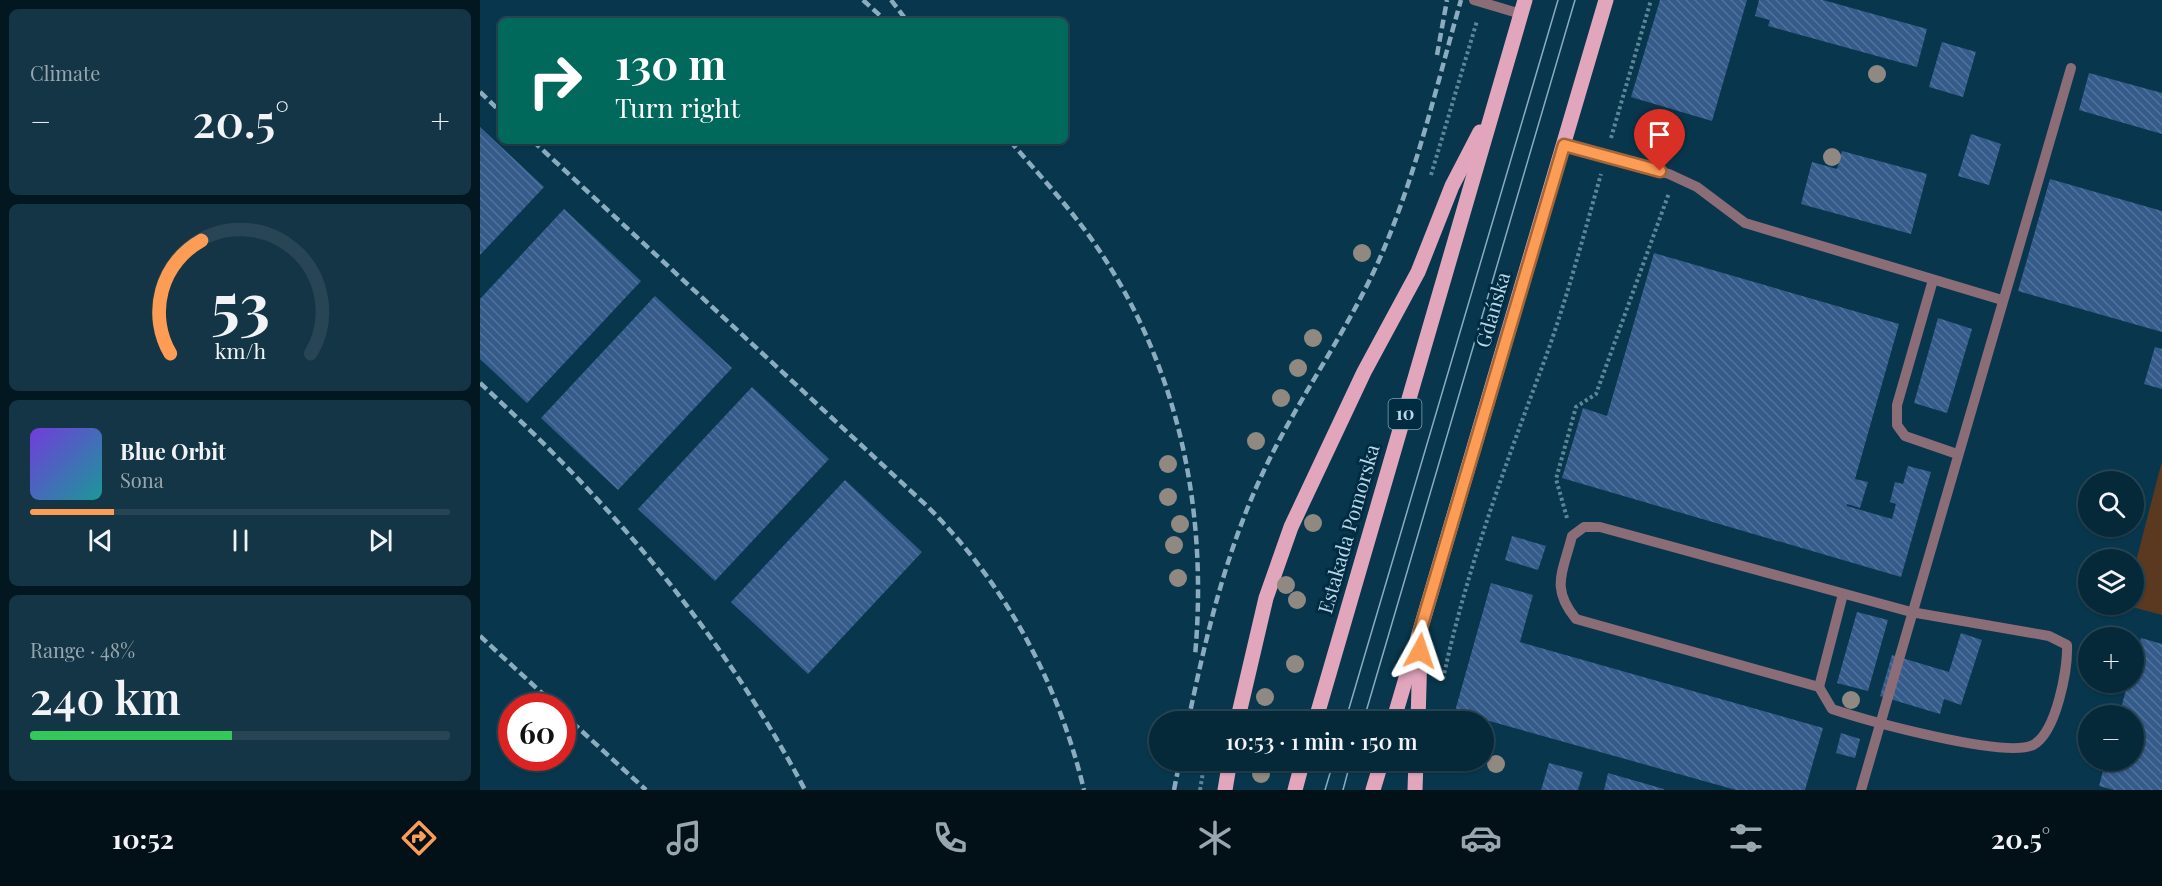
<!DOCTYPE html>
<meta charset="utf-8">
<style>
:root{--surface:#06293a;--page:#143545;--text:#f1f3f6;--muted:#98a6af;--line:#274554;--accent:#fd9c55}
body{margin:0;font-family:"Playfair Display",serif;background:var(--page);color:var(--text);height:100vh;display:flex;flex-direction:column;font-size:22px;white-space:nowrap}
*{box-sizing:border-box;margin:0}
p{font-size:20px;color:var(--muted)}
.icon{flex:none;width:33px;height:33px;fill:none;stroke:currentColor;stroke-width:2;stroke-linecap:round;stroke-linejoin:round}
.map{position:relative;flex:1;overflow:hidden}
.side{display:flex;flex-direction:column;gap:9px;padding:9px;background:#031720;width:480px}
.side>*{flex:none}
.banner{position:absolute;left:18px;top:18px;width:570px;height:126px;border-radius:9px;box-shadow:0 2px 4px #0004,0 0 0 2px var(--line);background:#00695c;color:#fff;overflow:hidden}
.controls{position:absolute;left:1598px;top:471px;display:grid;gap:12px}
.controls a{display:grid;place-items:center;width:66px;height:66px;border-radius:50%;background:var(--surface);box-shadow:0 2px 4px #0004,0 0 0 2px var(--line);font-size:30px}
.speed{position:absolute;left:18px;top:693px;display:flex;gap:12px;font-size:30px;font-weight:700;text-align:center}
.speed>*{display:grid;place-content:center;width:78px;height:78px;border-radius:50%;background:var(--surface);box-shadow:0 2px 4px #0004,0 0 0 2px var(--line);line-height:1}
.speed .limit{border:9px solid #d22;background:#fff;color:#111}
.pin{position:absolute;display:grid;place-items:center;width:51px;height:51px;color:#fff;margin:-62px -26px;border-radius:50% 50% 50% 0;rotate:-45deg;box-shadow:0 0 6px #0007}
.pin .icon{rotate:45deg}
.me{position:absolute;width:66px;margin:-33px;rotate:5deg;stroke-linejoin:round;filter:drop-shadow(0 0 4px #0008)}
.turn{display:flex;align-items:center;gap:21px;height:126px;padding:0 18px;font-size:27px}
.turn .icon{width:78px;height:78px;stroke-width:2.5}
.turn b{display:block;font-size:42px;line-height:51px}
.big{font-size:45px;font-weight:600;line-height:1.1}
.side .tile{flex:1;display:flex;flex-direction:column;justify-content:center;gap:9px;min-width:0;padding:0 21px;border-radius:9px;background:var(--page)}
.side .dial{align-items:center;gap:0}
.dial svg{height:156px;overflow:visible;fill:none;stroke:var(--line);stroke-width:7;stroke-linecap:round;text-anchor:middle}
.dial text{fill:var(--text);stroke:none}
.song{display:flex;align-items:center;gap:18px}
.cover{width:72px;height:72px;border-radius:9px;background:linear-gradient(135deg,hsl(260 70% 55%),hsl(180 70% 35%))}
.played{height:6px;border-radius:3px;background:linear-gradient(90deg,var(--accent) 20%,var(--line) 20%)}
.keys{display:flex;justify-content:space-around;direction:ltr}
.heat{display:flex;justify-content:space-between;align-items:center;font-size:33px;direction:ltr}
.charge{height:9px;border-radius:4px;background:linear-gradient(90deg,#34c759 48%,var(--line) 0)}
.trip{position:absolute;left:669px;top:711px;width:345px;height:60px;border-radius:30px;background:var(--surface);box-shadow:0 2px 4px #0004,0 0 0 2px var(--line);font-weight:600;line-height:60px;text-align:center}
.tab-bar{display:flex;height:96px;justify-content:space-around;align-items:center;background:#021017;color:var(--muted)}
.tab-bar .icon{width:42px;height:42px}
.tab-bar .on{color:var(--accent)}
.tab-bar b{font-size:27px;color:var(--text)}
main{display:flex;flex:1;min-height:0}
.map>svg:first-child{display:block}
</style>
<main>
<section class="side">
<div class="tile"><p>Climate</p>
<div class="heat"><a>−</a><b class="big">20.5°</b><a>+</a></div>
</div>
<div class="tile dial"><svg viewBox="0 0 100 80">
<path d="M14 69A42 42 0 1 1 86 69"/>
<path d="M14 69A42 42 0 0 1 30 11" stroke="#fd9c55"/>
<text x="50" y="56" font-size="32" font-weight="700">53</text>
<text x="50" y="72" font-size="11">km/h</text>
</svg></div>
<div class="tile">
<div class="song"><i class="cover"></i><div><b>Blue Orbit</b><p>Sona</p></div></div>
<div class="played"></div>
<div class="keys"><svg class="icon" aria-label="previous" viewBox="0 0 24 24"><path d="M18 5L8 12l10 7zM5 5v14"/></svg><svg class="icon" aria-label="pause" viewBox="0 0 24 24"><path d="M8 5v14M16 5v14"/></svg><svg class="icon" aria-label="next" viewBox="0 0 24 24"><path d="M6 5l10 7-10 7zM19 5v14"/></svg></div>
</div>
<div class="tile"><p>Range · 48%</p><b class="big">240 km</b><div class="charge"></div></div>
</section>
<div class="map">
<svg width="1682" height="790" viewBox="0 0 1682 790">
<defs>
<pattern id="building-back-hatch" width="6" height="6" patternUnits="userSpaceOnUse" patternTransform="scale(1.5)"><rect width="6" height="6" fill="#355b8b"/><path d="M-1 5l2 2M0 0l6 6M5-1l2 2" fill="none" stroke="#50729b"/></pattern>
</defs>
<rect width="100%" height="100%" fill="#08374d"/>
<polygon fill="#5b3921" points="1682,461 1682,615 1645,605 1653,604 1653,573"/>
<g fill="url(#building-back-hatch)">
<polygon points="1180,0 1267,0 1232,121 1151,97"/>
<polygon points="1279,0 1343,0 1447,29 1437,67 1288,26 1290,20 1275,16"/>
<polygon points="1462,42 1496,52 1483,97 1449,87"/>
<polygon points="1609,73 1682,93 1682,134 1599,110"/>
<polygon points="0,127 64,187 0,255"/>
<polygon points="1491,134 1521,144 1509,185 1478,176"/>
<polygon points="1362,151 1447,174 1431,234 1321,204 1332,162 1357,169"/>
<polygon points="1570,179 1682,211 1682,332 1538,291"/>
<polygon points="84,209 161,281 47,403 0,359 0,299"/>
<polygon points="1174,253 1419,324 1375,479 1388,482 1380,508 1367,504 1367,506 1412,519 1416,504 1410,502 1415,482 1423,484 1428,466 1451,472 1421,577 1082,478 1103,408 1127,416"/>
<polygon points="175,296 252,368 138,490 61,418"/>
<polygon points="1458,318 1492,329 1467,413 1434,403"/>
<polygon points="1675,347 1682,349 1682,389 1664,384"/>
<polygon points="272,387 349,459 235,581 158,509"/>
<polygon points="365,480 442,552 328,674 251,602"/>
<polygon points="1032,536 1066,546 1058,570 1025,560"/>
<polygon points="1011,583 1053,595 1040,642 1343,728 1325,790 1256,790 1006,720 1004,727 1004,722 972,722"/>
<polygon points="1377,612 1408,620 1388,691 1357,683"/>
<polygon points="1481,633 1502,640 1481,705 1464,699 1460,714 1400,696 1412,655 1469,672"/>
<polygon points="1661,638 1682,644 1682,790 1634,790 1619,786 1626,760 1653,760 1653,716 1639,716 1648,682 1653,682 1653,665"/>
<polygon points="1361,733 1380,739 1375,758 1356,753"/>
<polygon points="1069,763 1103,772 1098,790 1061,790"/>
<polygon points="1128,773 1184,789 1184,790 1124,790"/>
</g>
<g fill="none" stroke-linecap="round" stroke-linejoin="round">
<g stroke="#5f8598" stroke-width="4" stroke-dasharray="3 3" stroke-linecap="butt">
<polyline points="1131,138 1171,0"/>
<polyline points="951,175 997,21"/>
<polyline points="1087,518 1076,479 1096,407 1116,394 1189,193"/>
<path d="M 963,679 C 985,576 1022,474 1059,375 C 1084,310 1102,241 1121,174"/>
<polyline points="720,790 725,760"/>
</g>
<g stroke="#8a6d77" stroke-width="10">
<polyline points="994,0 1041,14"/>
<polyline points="1084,145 1189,174 1217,187 1265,223 1522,300"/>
<polyline points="1453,280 1417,405 1417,425 1425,436 1477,454"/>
<path d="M 1104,527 L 1120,527 L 1431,612 L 1569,636 L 1587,645 C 1588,670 1576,733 1553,745 C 1525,759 1385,720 1352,709 L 1339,687 L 1096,619 C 1070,588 1083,572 1092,536 Z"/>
<polyline points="1339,687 1363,594"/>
<polyline points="1381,790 1591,68"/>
</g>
<g stroke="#e2a6bc" stroke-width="15">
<polyline points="757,722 786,598 811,527 884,372 938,272 972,186 1000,132"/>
<polyline points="835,722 1045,0"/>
<polyline points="913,722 1126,0"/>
<polyline points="938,722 940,649"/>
<polyline points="745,790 750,760"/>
<polyline points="815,790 823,760"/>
<polyline points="893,790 902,760"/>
<polyline points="935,790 936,760"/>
</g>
<g stroke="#8bacbf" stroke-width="1.5">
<polyline points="865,722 1078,0"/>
<polyline points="883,722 1095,0"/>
<polyline points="845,790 854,760"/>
<polyline points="863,790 871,760"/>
</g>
<g stroke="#8bacbf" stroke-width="4.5" stroke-dasharray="9 4.5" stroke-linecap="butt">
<polyline points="383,0 406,21"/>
<polyline points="411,0 427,21"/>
<polyline points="957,55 967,0"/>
<polyline points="0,92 21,112"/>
<path d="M 53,141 L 447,506 C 526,585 578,682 604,790"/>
<path d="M 530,141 C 561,177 593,211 619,250 C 700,371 728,513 715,656"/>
<path d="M 0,383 C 132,504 241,631 325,790"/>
<polyline points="0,636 76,706"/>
<polyline points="82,713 166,790"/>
<path d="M 708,722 C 727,631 748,542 790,458 C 825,388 872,324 903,251 C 937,171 957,84 981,0"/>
<polyline points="694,790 700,760"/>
</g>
</g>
<g fill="#8f8981">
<circle cx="1397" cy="74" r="9"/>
<circle cx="1352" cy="157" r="9"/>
<circle cx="882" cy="253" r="9"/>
<circle cx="833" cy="338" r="9"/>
<circle cx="818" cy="368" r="9"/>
<circle cx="801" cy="398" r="9"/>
<circle cx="776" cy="441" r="9"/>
<circle cx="688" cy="464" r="9"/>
<circle cx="688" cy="497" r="9"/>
<circle cx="833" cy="523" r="9"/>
<circle cx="700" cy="524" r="9"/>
<circle cx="694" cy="545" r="9"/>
<circle cx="698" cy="578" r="9"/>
<circle cx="806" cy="585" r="9"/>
<circle cx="817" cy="600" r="9"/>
<circle cx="815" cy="664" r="9"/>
<circle cx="785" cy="697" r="9"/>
<circle cx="1371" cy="700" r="9"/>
<circle cx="1016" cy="764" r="9"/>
<circle cx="781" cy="774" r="9"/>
</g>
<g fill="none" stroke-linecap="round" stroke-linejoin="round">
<defs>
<polyline id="route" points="940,651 940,631 1084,145 1180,171"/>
</defs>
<use href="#route" stroke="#a46537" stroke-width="15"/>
<use href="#route" stroke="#fd9c55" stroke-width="10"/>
</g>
<g text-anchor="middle" stroke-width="6" stroke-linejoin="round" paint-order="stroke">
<rect fill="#002c42" stroke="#82a3b6" stroke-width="1.5" x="908.5" y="399" width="33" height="30" rx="4.5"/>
<g font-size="18" font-weight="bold" fill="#bad6e7">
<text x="925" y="420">10</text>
</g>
<g font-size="20" fill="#bad6e7" stroke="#002c42">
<text transform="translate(1013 310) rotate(-74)" y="7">Gdańska</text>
<text transform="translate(869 529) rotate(-74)" y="7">Estakada Pomorska</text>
</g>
</g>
</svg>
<div class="controls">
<a><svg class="icon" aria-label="search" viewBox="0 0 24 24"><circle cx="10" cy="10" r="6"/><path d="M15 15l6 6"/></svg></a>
<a><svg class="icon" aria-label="layers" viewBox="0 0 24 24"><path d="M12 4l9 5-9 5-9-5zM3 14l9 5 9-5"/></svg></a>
<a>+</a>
<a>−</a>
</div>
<div class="speed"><div class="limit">60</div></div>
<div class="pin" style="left:1180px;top:171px;background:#d93025"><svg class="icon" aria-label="arrive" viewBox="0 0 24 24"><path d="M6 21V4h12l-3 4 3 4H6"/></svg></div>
<svg class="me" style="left:940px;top:651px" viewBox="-20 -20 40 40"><path d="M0-17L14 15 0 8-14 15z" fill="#fd9c55" stroke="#fff" stroke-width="4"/></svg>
<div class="trip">10:53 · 1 min · 150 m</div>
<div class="banner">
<div class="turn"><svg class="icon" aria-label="right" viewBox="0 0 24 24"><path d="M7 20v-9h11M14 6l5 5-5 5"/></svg><div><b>130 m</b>Turn right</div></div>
</div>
</div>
</main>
<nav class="tab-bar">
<b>10:52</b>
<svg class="icon on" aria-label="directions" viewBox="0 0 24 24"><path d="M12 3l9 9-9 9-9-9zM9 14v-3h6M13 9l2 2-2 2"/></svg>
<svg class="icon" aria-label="music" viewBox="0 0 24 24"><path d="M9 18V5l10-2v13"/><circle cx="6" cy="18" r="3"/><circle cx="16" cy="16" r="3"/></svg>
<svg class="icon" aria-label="phone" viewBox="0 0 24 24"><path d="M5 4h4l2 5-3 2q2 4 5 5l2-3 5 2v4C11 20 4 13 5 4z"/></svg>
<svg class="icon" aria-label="climate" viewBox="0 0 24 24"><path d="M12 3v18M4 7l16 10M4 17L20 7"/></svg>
<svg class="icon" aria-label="car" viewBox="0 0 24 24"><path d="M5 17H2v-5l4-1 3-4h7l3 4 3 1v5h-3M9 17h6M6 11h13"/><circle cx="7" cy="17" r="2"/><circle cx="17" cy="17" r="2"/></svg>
<svg class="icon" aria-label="filters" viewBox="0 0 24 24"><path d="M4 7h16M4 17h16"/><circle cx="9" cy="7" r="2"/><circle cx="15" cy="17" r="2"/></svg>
<b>20.5°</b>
</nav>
